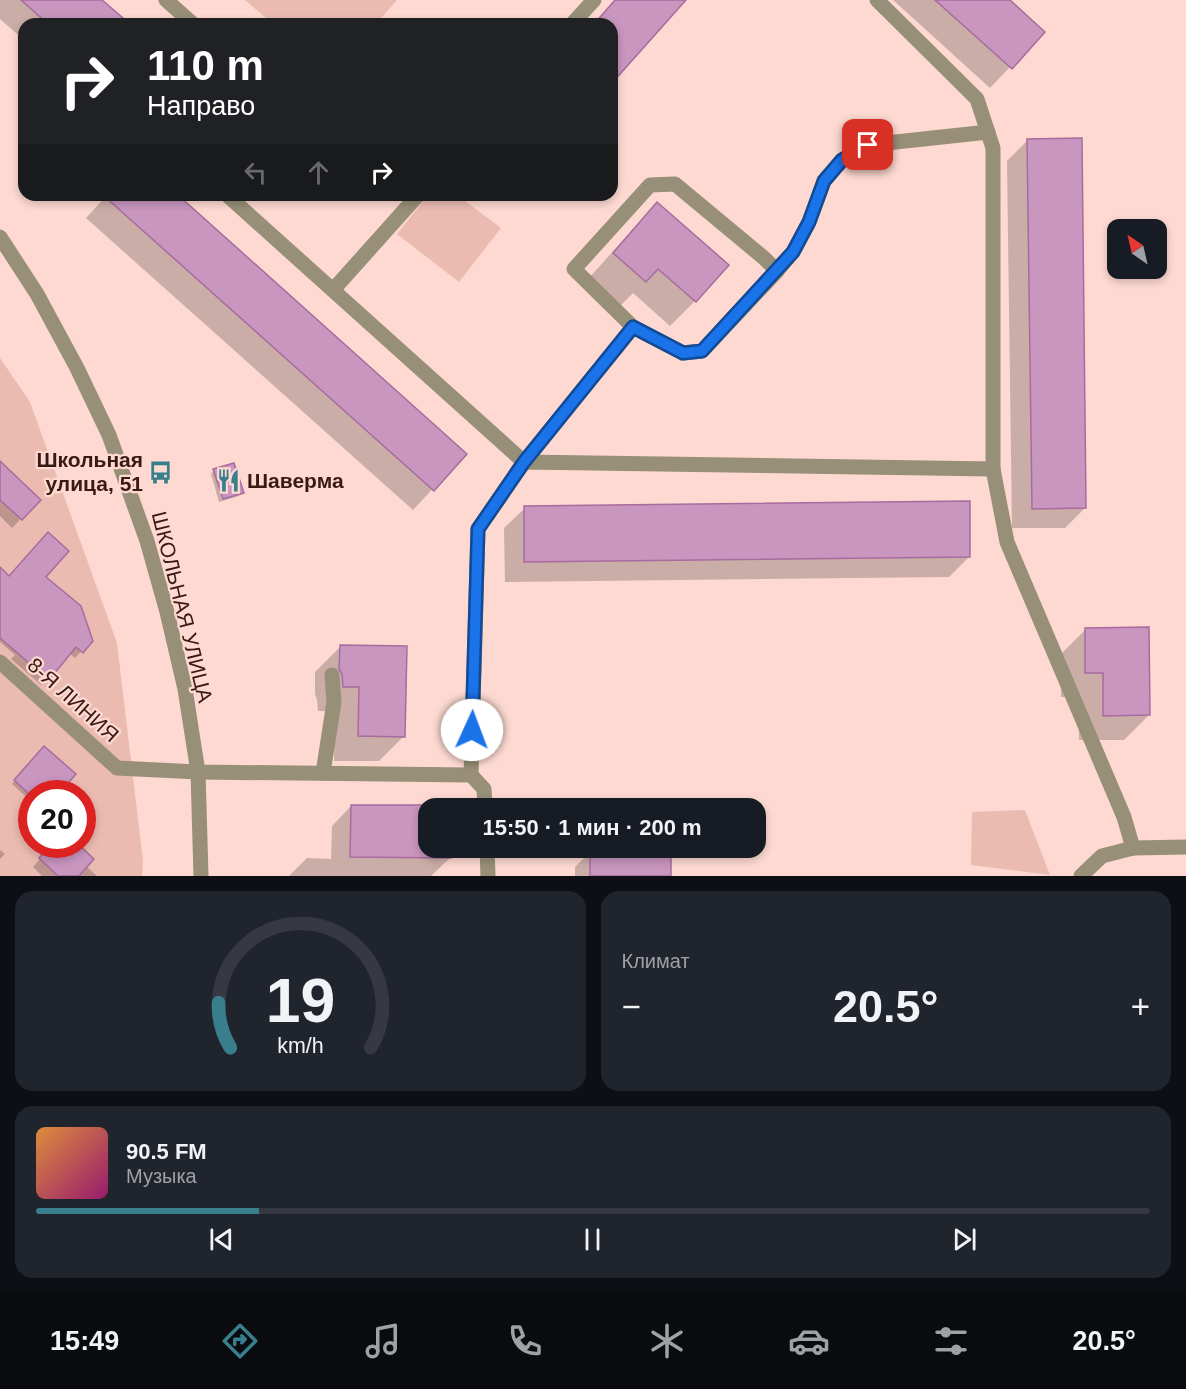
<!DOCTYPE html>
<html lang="ru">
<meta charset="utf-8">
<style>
:root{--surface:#171b24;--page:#20242c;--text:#f1f3f6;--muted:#9ea1a6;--line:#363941;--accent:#397e8c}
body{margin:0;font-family:Arial,sans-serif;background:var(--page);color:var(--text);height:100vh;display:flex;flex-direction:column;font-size:22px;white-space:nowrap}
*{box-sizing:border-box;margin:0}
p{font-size:20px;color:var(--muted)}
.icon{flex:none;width:33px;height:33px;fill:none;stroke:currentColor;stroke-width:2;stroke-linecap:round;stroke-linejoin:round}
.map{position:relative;height:876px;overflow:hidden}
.panel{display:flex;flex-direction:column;gap:15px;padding:15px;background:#0d0f14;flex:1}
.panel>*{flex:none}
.banner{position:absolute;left:18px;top:18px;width:600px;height:183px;border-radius:18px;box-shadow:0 3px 9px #0003;background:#202124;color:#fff;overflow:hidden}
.needle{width:39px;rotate:326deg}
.tools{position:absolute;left:1107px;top:219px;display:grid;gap:12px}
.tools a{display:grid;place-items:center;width:60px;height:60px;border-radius:12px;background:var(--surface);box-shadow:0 3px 9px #0003;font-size:30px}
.speed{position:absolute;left:18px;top:780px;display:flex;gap:12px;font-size:30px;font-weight:700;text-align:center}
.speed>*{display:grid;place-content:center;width:78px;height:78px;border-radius:50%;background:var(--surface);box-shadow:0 3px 9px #0003;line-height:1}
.speed .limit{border:9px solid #d22;background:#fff;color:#111}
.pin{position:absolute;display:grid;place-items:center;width:51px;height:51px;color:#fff;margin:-26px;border-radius:12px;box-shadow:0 3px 9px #0006}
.me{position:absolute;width:66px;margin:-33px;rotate:2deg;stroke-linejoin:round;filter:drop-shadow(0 0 4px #0008)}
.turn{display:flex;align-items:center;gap:21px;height:126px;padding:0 30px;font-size:27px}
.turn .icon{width:78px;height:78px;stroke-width:2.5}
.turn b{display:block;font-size:42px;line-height:51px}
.lanes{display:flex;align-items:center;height:57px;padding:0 30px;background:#0003;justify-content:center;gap:30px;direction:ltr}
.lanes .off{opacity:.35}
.big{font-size:45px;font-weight:700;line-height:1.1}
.panel .tile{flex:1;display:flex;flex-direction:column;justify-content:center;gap:9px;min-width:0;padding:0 21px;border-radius:18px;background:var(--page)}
.panel .dial{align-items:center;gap:0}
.dial svg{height:156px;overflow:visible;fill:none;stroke:var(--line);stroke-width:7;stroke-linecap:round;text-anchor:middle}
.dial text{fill:var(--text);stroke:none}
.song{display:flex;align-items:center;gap:18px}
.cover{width:72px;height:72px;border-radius:9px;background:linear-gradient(135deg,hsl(30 70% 55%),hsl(320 70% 35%))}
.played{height:6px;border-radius:3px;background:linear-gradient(90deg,var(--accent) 20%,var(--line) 20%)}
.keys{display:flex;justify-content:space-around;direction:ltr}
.heat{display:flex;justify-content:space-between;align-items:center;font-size:33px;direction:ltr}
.panel .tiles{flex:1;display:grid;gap:15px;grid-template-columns:1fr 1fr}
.tile:last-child{grid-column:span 2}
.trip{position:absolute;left:418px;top:798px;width:348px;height:60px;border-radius:18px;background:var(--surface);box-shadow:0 3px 9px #0003;font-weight:700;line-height:60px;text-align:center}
.dock{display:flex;height:96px;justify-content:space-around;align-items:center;background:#090b0e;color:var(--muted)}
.dock .icon{width:42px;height:42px}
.dock .active{color:var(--accent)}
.dock b{font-size:27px;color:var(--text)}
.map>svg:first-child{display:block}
</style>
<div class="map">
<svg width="1186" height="876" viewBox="0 0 1186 876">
<rect width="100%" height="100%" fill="#fdd9d1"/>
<g fill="#ebbbb1" fill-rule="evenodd">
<polygon points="245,0 397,0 376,24 273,24"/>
<polygon points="428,195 457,195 501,228 459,282 397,234"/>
<path d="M 0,358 L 30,402 L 117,643 L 143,861 L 142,876 L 0,876 ZM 32,794 L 82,794 L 82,844 L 32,844 Z"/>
<polygon points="1025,810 1050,875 971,865 972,812"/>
</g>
<g fill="#0003">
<polygon points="0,0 100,0 127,24 24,24 24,40 0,19"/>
<polygon points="893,0 1008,0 1043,32 990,88"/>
<polygon points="1028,140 1085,508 1065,528 1012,528 1007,161"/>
<polygon points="107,195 175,195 465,454 413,510 86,218"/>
<polygon points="657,204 695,301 670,326 633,293 620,306 589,278 633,229"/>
<polygon points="0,463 39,500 12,528 0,516"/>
<polygon points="214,470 242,492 239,496 219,502 211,474"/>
<polygon points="525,508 969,557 949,577 505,582 504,528"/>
<polygon points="0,569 9,577 44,577 92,640 75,658 69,653 41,685 11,659 15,655 0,642"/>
<polygon points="1085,630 1149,715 1124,740 1079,740 1078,697 1061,697 1060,655"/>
<polygon points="340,647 404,736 379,761 334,761 335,711 318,711 317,700 315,694 315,672"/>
<polygon points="44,748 32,794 32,802 12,784"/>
<polygon points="351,806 463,807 463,808 429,808 429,848 450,848 450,858 431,876 289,876 307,858 331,859 332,826"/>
<polygon points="53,844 86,866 97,876 42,876 33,867"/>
<polygon points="0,850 5,854 0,859"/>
<polygon points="590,852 669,876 575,876 575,867"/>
</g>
<g fill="#c896bf" stroke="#a86b9e" stroke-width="1.5">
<polygon points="21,0 102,0 130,24 48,24"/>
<polygon points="615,0 686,0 612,83 612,24 594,24"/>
<polygon points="935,0 1010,0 1045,32 1012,69"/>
<polygon points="1082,138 1086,508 1032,509 1027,139"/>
<polygon points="103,195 178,195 467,454 434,491"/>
<polygon points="657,202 729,265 696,302 658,269 646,282 613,253"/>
<polygon points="0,461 41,500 22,520 0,500"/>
<polygon points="234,463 244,493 223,499 213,469"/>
<polygon points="970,501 970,557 524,562 524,506"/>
<polygon points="48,532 69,551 46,577 81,606 93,641 83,653 76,647 49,680 0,638 0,567 9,576"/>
<polygon points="1149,627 1150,715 1103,716 1103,673 1085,673 1085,628"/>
<polygon points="340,645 407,646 405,737 358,736 359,687 343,687 342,674 339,669"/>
<polygon points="44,746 76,774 58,794 29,794 14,780"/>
<polygon points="351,805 452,805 452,808 429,808 429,848 452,848 451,858 350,857"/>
<polygon points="52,844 78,844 94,859 79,876 58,876 39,858"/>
<rect x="590" y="850" width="81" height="26"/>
</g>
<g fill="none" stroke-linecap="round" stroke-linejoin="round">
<g stroke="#978f77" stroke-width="15">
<polyline points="166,0 193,24"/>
<polyline points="572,24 594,0"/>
<polyline points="227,195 524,462 633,327 574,269 650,185 675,184 764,258 777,271 702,351 683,353 633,327"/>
<polyline points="0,237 37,294 77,368 109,435 147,541 167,612 185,689 198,772 201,876"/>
<polyline points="777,271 793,252 809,222 824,181 842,160 868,145 988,132"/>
<polyline points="333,290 418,195"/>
<polyline points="993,469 1007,542 1124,817 1133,848 1186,847"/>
<polyline points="0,662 117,768 198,772 471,775 478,529 524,462 993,469 993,148 977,99 877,0"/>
<polyline points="323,773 334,702 332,675"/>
<polyline points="471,775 484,789 485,808"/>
<polyline points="487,848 488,876"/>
<polyline points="1081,876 1102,856 1133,848"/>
</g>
</g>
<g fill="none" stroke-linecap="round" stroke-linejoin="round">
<defs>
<polyline id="route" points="472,730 478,529 524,462 633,327 683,353 702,351 793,252 809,222 824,181 842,160 868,145"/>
</defs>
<use href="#route" stroke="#114b97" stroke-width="15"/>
<use href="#route" stroke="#1a73e8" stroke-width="10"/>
</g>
<defs>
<symbol id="bus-bare" viewBox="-9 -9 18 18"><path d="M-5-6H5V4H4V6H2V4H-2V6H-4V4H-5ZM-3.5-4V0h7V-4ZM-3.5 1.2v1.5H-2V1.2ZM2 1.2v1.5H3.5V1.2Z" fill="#397e8c" stroke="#fdd9d1" stroke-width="2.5" paint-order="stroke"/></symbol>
<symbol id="restaurant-bare" viewBox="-9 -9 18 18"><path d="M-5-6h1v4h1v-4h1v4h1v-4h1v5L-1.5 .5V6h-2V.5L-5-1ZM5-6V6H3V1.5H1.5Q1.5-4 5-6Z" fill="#397e8c" stroke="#fdd9d1" stroke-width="2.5" paint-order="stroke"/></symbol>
</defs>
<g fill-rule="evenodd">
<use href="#bus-bare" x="144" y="456" width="33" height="33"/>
<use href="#restaurant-bare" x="212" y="464" width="33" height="33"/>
</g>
<g text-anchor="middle" stroke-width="4.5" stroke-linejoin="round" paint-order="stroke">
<g font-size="21" font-weight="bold" fill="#391913" stroke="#fdd9d1" text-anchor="end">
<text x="143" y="467">Школьная<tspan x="143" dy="24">улица, 51</tspan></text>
<text x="247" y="488" text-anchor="start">Шаверма</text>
</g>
<g font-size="21" fill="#391913" stroke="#fdd9d1">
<text transform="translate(182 607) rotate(76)" y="7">ШКОЛЬНАЯ УЛИЦА</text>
<text transform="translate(73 700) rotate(42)" y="7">8-Я ЛИНИЯ</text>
</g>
</g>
</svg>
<div class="tools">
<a><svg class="needle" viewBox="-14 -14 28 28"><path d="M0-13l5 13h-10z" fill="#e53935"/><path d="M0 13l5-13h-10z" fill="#9ea1a6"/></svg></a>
</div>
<div class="speed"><div class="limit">20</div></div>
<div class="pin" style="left:868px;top:145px;background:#d93025"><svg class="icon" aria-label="arrive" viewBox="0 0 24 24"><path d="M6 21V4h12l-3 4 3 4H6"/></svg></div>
<svg class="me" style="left:472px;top:730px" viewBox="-20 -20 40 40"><circle r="19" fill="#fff"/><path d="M0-13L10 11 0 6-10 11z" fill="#1a73e8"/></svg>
<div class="trip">15:50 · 1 мин · 200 m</div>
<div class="banner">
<div class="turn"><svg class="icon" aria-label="right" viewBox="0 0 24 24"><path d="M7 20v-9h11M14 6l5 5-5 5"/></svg><div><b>110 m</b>Направо</div></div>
<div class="lanes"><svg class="icon off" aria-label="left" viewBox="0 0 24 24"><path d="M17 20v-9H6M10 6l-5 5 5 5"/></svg><svg class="icon off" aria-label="ahead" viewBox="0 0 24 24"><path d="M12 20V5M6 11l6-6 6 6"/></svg><svg class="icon" aria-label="right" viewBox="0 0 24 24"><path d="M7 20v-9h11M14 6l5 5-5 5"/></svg></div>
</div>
</div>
<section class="panel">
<div class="tiles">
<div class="tile dial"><svg viewBox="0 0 100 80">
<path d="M14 69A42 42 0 1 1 86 69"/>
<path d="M14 69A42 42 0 0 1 8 46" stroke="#397e8c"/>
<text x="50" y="56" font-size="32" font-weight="700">19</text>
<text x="50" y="72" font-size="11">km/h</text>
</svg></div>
<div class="tile"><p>Климат</p>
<div class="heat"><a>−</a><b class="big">20.5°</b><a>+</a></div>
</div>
<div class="tile">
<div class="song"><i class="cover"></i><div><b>90.5 FM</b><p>Музыка</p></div></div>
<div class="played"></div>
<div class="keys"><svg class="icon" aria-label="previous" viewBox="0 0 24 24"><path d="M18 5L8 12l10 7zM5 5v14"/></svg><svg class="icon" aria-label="pause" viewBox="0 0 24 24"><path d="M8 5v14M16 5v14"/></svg><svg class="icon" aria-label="next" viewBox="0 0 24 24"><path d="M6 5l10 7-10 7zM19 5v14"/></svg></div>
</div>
</div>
</section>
<nav class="dock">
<b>15:49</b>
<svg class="icon active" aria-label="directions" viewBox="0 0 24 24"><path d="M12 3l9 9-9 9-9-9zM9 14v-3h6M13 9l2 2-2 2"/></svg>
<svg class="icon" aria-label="music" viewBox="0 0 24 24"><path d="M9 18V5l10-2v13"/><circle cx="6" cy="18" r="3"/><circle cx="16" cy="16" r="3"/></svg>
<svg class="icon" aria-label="phone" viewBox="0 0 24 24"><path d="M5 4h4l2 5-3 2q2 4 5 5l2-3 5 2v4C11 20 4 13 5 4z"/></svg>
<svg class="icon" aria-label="climate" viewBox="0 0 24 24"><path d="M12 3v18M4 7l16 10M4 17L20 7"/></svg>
<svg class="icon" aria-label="car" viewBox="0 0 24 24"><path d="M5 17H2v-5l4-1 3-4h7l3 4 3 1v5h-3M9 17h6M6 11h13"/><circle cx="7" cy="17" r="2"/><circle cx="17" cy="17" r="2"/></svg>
<svg class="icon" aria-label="filters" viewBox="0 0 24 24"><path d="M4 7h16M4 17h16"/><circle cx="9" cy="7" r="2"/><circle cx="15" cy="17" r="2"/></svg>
<b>20.5°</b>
</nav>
